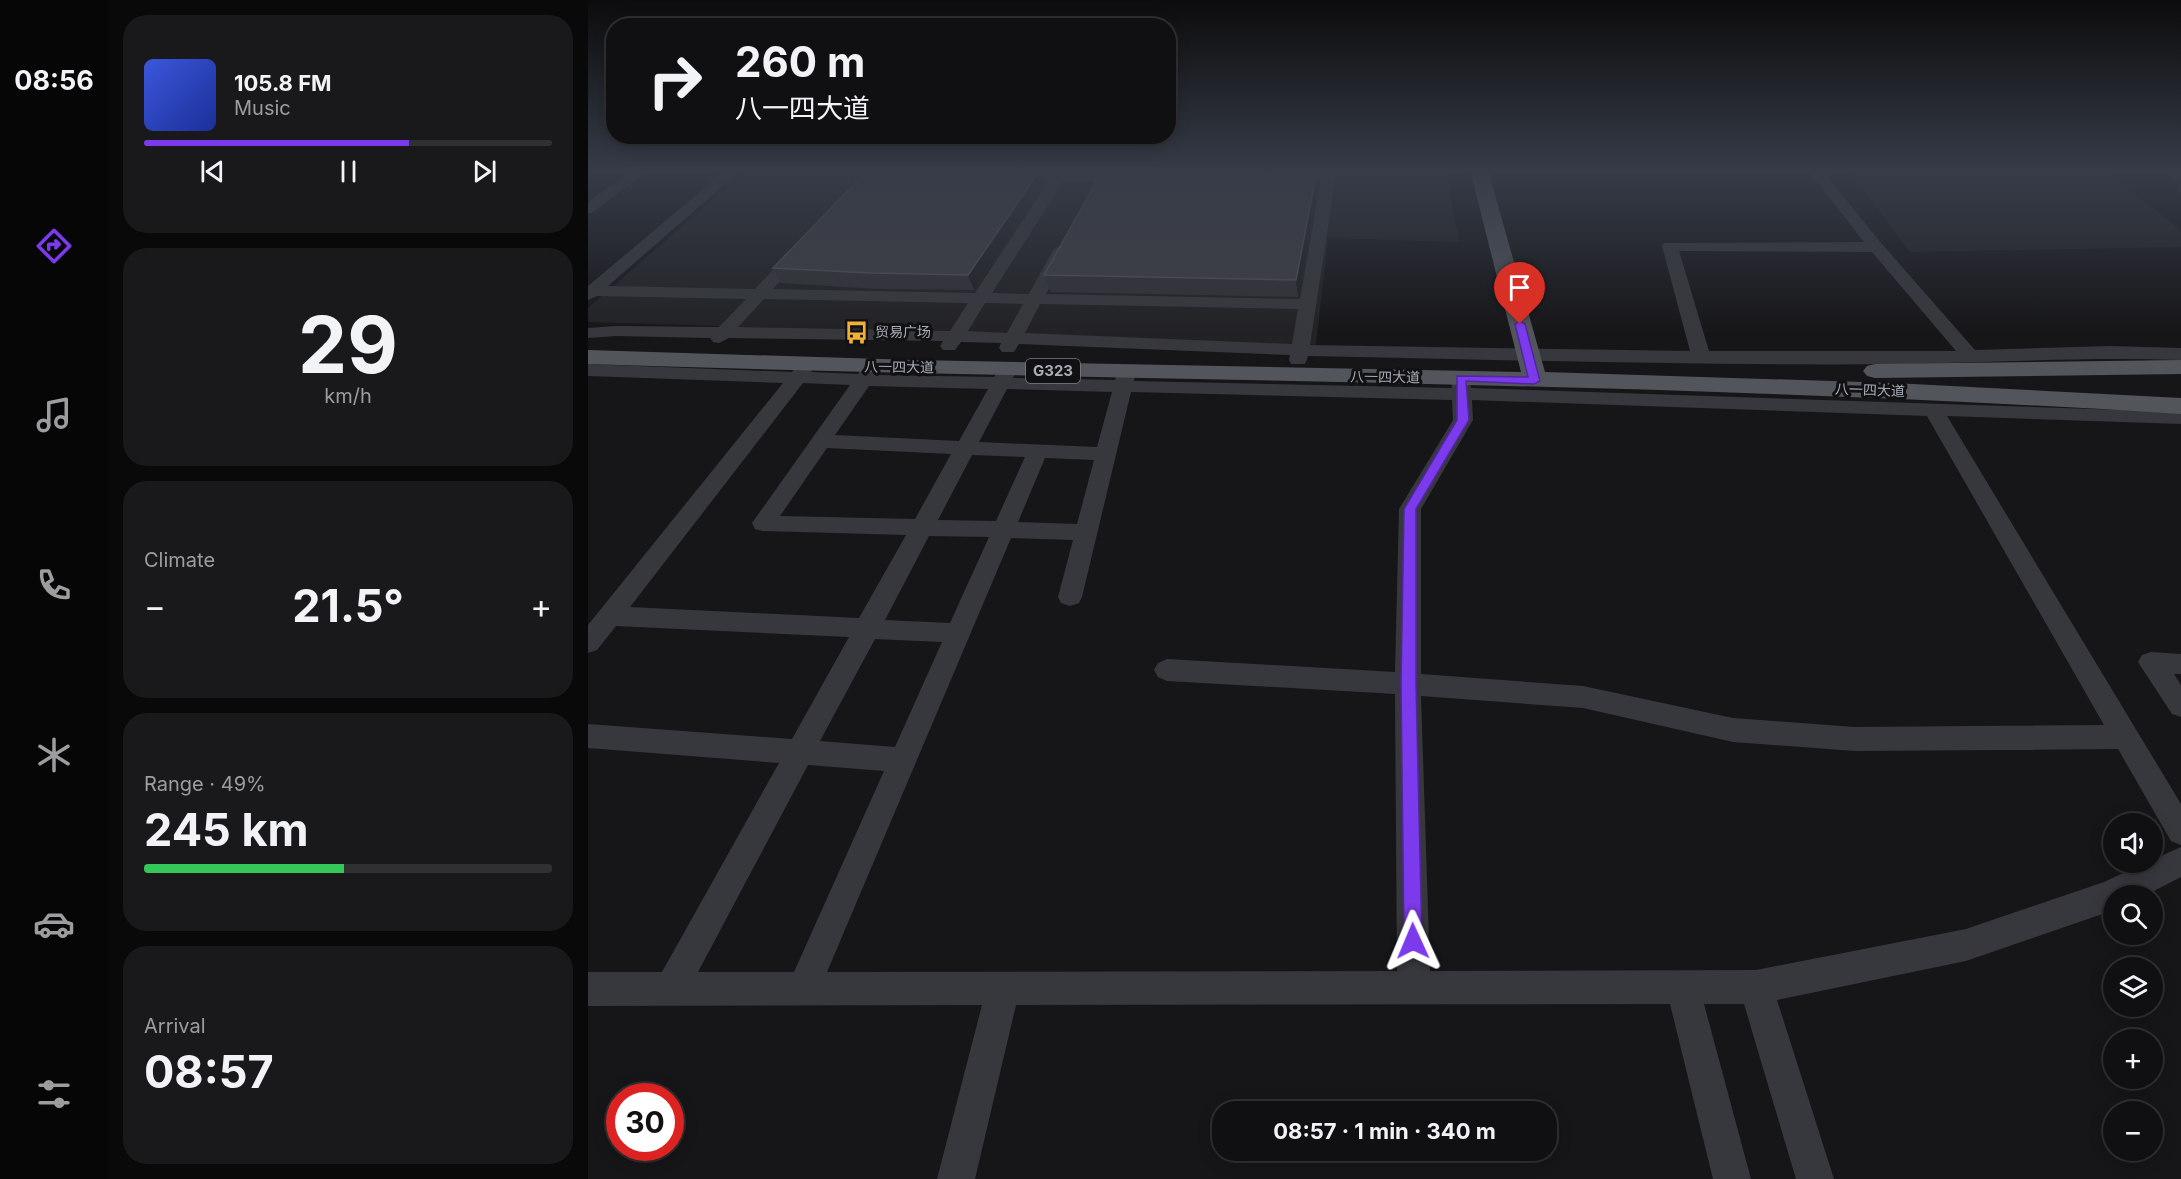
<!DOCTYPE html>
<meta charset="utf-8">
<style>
:root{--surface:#101012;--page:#19191b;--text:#f1f3f6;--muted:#9c9d9f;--line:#303032;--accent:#7c3aed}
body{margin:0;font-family:Inter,"Noto Sans SC",sans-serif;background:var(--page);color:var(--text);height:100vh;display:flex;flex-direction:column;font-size:22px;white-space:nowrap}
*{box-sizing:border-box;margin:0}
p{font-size:20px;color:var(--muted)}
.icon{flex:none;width:33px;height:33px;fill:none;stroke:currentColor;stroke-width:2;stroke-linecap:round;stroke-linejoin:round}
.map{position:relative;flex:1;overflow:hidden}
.drawer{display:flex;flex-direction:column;gap:15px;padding:15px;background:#09090a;width:480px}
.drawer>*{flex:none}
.banner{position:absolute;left:18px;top:18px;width:570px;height:126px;border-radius:24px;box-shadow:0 3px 15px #0003,0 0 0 2px var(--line);background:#101012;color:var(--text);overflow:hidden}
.fabs{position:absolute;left:1515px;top:813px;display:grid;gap:12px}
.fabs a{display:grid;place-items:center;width:60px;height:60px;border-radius:50%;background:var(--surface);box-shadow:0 3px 15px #0003,0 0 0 2px var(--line);font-size:30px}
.speed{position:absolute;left:18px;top:1083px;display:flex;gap:12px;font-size:30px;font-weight:700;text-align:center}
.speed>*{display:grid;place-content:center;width:78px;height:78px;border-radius:50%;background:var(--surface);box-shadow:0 3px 15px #0003,0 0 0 2px var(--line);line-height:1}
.speed .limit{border:9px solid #d22;background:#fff;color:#111}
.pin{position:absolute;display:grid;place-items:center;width:51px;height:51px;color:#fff;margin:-62px -26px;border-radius:50% 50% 50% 0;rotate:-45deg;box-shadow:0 0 6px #0007}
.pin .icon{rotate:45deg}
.me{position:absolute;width:66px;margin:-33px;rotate:359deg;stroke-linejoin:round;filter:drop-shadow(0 0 4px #0008)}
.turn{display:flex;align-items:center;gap:21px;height:126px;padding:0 30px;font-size:27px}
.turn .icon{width:78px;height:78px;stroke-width:2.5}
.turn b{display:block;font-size:42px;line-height:51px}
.big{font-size:45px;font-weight:700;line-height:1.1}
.drawer .widget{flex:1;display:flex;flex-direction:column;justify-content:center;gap:9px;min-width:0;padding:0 21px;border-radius:24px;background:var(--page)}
.drawer .dial{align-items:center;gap:0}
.dial b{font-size:78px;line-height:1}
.song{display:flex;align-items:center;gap:18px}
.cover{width:72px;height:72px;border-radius:9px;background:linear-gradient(135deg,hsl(230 70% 55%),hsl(230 70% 35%))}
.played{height:6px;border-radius:3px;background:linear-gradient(90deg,var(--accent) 65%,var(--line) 65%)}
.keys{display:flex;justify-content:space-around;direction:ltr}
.heat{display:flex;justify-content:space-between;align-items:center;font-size:33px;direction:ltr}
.charge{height:9px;border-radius:4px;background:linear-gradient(90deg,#34c759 49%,var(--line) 0)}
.trip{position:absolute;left:624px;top:1101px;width:345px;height:60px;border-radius:24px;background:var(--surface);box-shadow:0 3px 15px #0003,0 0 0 2px var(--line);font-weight:700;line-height:60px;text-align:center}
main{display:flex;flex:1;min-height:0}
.menu{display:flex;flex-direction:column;width:108px;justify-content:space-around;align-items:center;background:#060607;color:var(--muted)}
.menu .icon{width:42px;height:42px}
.menu .selected{color:var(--accent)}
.menu b{font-size:27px;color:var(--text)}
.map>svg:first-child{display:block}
</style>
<main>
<nav class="menu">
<b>08:56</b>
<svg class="icon selected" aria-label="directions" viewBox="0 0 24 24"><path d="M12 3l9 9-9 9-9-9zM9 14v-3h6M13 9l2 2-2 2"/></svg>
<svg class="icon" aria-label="music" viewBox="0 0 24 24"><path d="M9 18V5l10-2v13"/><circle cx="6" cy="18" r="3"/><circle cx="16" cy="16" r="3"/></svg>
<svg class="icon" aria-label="phone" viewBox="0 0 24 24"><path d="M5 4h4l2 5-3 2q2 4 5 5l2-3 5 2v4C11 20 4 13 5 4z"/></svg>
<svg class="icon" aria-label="climate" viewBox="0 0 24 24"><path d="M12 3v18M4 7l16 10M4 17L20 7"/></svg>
<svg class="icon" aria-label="car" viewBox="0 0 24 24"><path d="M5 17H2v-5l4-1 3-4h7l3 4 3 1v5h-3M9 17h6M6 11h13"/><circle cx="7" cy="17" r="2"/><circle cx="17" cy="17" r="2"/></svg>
<svg class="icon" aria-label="filters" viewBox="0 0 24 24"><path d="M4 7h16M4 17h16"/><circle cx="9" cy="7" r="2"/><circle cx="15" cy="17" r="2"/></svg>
</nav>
<section class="drawer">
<div class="widget">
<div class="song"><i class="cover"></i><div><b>105.8 FM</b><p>Music</p></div></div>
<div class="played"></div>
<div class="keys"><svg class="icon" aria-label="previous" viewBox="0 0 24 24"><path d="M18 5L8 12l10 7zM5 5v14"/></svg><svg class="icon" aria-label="pause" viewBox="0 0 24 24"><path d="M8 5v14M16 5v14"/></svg><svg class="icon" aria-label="next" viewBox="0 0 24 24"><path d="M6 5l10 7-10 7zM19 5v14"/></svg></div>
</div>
<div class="widget dial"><b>29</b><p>km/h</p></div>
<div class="widget"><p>Climate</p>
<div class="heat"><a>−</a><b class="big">21.5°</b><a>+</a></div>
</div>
<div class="widget"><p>Range · 49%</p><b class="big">245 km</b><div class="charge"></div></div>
<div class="widget"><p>Arrival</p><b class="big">08:57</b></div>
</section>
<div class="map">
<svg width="1593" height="1179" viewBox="0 0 1593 1179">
<rect width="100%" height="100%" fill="#161618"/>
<g fill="#222225">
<polygon points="159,170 858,170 871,242 740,238 728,345 0,322 0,308"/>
<polygon points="1260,170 1517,170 1593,231 1593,247 1322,252"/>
</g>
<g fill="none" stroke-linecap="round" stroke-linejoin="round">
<g fill="#37383d" fill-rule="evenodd">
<polygon points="45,170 61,170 5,212 0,214 0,202"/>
<path d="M 138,170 L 153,170 L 20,286 L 167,289 L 205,248 L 211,246 L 219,251 L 185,289 L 387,293 L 460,182 L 423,182 L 416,178 L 418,175 L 466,173 L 468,170 L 482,170 L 480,173 L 544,173 L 551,177 L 544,181 L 475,182 L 404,293 L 441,294 L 465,250 L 473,245 L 481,250 L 458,294 L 712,299 L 733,178 L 696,178 L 689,174 C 696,167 741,167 748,174 L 722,345 L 1102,351 L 1074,246 L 1076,243 L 1276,242 L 1220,170 L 1234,170 L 1294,244 L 1387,350 L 1522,346 L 1593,348 L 1593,360 C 1502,357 1412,362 1322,364 C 1121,366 920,360 720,356 L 717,364 L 703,364 L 701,360 L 702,355 L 431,344 L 426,352 L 414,352 L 411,348 L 413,343 L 373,342 L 367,350 L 355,350 L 352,346 L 355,341 L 141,338 L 131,343 L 125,342 L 122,338 L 28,336 L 0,338 L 0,328 L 28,326 L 131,327 L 158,299 L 9,296 L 0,300 L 0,286 ZM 1091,251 L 1284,252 L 1368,351 L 1121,351 ZM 176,299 L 380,303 L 362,331 L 150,327 ZM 397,303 L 435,304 L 419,333 L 380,331 ZM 452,304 L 710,309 L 704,344 L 437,333 Z"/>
<path d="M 216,363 L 223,365 L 225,369 L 223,372 L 270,374 L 275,367 L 289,367 L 291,371 L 289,375 L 406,377 L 412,367 L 426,367 L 428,371 L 425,378 L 527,380 L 531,369 L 545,369 L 547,373 L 546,381 L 864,388 L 863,378 L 866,374 L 880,374 L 883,388 L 1593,412 L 1593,424 L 1359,416 L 1593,804 L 1593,845 L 1583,841 L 1530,749 L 1267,751 L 1145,742 L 995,708 L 833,696 L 842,971 L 1168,970 L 1378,929 L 1516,882 L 1559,862 L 1564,862 L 1564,860 L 1593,847 L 1593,877 L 1556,896 L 1526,896 L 1526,910 L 1378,961 L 1189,1000 L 1246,1179 L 1208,1179 L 1156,1004 L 1116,1004 L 1163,1179 L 1125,1179 L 1082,1004 L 428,1005 L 387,1179 L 349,1179 L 394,1005 L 0,1006 L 0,972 L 74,972 L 191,763 L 0,748 L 0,724 L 204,739 L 261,637 L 28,626 L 9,650 L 0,653 L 0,625 L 195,383 L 0,376 L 0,364 L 204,372 L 209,365 ZM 215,383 L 262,385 L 164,523 L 167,529 L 175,531 L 318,535 L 271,618 L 42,607 ZM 281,386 L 400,389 L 371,441 L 247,435 ZM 419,389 L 524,392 L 509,447 L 391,442 ZM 543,392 L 864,400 L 865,420 L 811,509 L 807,672 L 579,659 L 570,663 L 566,670 L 570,677 L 579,681 L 807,694 L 809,971 L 239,972 L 423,538 L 485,540 L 470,597 L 473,603 L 482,606 L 491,603 L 494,597 ZM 884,400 L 1339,416 L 1516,725 L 1267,727 L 1145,718 L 995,686 L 833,674 L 833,509 L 885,420 ZM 239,448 L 363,454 L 327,519 L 192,516 ZM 384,455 L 437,457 L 408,521 L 350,520 ZM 457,458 L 506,460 L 489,524 L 430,522 ZM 341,536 L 401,537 L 362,623 L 297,620 ZM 287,639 L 354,642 L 307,747 L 232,741 ZM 220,765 L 296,771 L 206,972 L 110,972 Z"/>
<polygon points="1563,652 1593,654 1593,674 1586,674 1593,685 1593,717 1584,714 1550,662 1554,655"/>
</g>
<g fill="#53555c" fill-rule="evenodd">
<path d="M 882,170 L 900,170 L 957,372 L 1305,383 L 1593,398 L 1593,414 C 1062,380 531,382 0,364 L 0,350 L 326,360 L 933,372 Z"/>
<polygon points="1593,360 1593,374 1287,378 1279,376 1275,371 1279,366 1287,364"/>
</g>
</g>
<g fill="#323236">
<polygon points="452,170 456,184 386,290 290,289 193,283 185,268"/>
<polygon points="729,170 730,184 710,297 462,292 456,275"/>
<polygon points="1573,170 1593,170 1593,193 1589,190 1592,183"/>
</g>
<g fill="#212124">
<polygon points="452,170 456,184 386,290 380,275"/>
<polygon points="729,170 730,184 710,297 708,280"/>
</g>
<g fill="#3f3f44" stroke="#4f5156" stroke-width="1.5">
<polygon points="452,170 380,275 283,273 185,268 278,172"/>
<polygon points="515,170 729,170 708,280 456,275"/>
</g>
<linearGradient id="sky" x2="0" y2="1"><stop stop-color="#0c0c0d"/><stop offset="0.51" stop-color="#363c48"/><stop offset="1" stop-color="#363c48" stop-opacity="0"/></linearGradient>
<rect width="1593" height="335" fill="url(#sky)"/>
<polygon fill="#7c3aed" stroke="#51269a" stroke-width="1.5" points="932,321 937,324 952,381 946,384 878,381 881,420 828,509 828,684 834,941 831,947 825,950 818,947 816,941 813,684 816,509 869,420 869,376 940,377 927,324"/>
<defs>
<symbol id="bus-bare" viewBox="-9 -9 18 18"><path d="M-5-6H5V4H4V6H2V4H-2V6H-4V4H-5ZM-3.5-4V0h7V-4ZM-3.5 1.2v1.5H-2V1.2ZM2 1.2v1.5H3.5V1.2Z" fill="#f2b134" stroke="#111113" stroke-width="2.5" paint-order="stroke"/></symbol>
</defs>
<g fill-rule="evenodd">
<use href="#bus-bare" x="252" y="316" width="33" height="33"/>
</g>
<g text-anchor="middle" stroke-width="6" stroke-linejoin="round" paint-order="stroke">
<g font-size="14" fill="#a8adb8" stroke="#111113" text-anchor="start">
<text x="287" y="337">贸易广场</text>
</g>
<g font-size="14" fill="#a8adb8" stroke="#111113">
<text transform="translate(311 367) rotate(1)" y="5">八一四大道</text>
<text transform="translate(797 377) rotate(1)" y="5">八一四大道</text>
<text transform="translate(1282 390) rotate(2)" y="5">八一四大道</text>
</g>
<rect fill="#111113" stroke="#7b7e86" stroke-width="1.5" x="438" y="359" width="54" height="24" rx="4.5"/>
<g font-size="15" font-weight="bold" fill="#a8adb8">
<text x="465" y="376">G323</text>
</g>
</g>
</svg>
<div class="fabs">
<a><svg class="icon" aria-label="sound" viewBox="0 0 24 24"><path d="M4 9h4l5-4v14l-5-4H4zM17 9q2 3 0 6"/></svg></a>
<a><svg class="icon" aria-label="search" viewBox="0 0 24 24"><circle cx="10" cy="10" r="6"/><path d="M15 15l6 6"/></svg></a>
<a><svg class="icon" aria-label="layers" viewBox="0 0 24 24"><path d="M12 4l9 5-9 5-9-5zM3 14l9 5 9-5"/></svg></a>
<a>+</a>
<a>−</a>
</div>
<div class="speed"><div class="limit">30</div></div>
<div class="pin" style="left:932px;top:324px;background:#d93025"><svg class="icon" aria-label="arrive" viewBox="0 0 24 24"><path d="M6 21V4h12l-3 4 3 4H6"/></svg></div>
<svg class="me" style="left:825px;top:941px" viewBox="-20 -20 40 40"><path d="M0-17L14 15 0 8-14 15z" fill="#7c3aed" stroke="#fff" stroke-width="4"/></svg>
<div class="trip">08:57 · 1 min · 340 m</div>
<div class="banner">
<div class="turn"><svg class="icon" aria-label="right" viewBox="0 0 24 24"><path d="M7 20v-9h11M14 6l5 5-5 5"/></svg><div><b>260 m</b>八一四大道</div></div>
</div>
</div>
</main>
